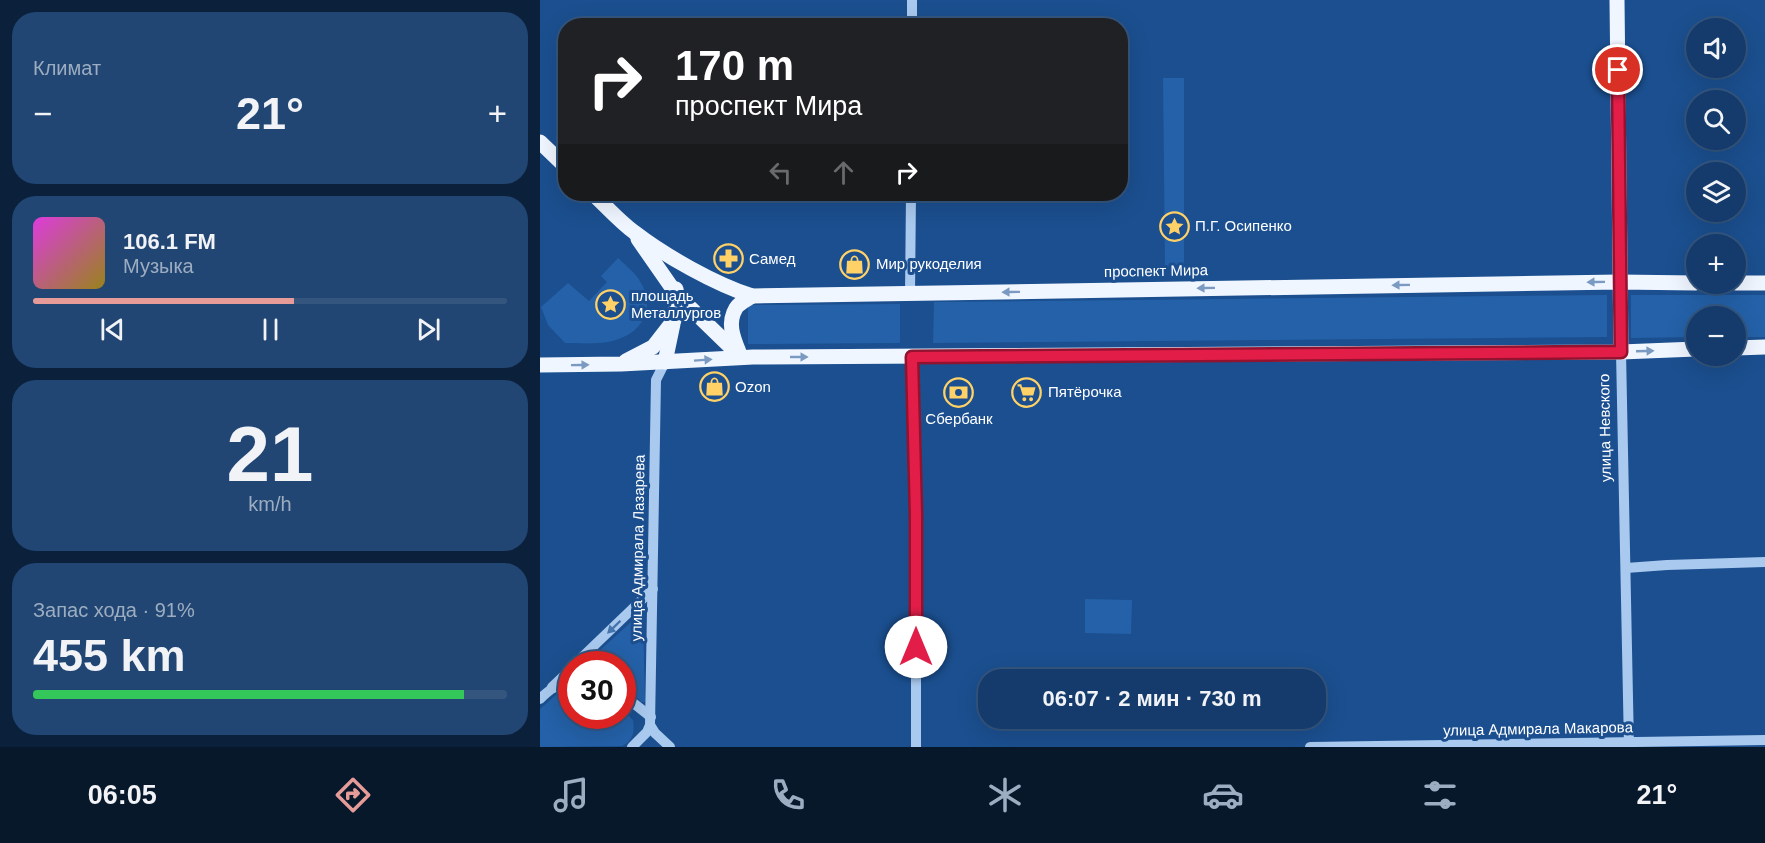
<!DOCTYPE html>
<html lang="ru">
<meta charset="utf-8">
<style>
:root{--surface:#143b6b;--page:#214673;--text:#f1f3f6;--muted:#9dadc1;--line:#33557e;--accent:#e69b98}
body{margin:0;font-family:Helvetica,sans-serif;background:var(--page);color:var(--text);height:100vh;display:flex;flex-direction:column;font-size:22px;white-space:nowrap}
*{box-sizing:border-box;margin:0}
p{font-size:20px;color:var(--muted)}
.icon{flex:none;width:33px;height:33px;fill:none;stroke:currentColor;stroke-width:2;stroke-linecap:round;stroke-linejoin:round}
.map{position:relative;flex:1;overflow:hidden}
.drawer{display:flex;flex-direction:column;gap:12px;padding:12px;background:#0b203b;width:540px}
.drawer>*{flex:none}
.top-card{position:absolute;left:18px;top:18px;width:570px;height:183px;border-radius:24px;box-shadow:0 6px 24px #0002,0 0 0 2px var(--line);background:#202124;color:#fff;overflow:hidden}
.fabs{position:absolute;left:1146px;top:18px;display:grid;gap:12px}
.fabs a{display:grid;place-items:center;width:60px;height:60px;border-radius:50%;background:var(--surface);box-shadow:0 6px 24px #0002,0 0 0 2px var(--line);font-size:30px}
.speed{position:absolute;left:18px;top:651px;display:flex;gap:12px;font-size:30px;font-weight:700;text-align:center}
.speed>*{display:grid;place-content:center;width:78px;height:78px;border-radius:50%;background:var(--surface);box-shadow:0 6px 24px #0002,0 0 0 2px var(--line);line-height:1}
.speed .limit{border:9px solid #d22;background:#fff;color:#111}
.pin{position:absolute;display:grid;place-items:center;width:51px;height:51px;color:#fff;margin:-26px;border:3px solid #fff;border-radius:50%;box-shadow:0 2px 6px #0007}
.me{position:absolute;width:66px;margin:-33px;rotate:0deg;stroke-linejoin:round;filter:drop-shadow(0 0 4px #0008)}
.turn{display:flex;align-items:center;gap:21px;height:126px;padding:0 18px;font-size:27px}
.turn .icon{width:78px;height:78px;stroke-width:2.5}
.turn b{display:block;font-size:42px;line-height:51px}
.lanes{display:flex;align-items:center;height:57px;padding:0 18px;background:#0003;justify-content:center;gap:30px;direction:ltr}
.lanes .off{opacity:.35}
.big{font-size:45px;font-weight:700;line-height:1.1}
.drawer .card{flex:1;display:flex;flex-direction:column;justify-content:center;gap:9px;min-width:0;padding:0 21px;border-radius:24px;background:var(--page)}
.drawer .dial{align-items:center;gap:0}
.dial b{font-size:78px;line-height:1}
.song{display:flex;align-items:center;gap:18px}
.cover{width:72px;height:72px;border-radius:9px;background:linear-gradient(135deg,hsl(300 70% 55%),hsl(50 70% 35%))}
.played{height:6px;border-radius:3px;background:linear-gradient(90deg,var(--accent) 55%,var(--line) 55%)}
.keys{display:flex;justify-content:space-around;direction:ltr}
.heat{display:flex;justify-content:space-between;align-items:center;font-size:33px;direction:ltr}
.charge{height:9px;border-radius:4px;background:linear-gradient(90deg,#34c759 91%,var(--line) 0)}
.trip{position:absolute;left:438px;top:669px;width:348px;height:60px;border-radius:24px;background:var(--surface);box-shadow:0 6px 24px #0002,0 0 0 2px var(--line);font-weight:700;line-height:60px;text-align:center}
.dock{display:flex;height:96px;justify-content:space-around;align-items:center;background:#08182b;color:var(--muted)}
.dock .icon{width:42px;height:42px}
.dock .on{color:var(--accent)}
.dock b{font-size:27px;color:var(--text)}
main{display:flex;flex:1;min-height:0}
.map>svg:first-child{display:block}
</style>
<main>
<section class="drawer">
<div class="card"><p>Климат</p>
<div class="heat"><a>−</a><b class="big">21°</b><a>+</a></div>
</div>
<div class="card">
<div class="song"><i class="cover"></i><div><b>106.1 FM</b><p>Музыка</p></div></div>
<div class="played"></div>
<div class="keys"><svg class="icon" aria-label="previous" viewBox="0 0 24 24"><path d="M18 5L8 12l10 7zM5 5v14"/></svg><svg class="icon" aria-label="pause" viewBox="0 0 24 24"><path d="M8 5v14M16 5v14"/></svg><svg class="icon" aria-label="next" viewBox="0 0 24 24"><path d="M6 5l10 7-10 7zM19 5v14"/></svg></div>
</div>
<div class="card dial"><b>21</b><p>km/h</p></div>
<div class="card"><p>Запас хода · 91%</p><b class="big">455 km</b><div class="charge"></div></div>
</section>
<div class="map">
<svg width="1225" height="747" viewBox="0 0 1225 747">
<rect width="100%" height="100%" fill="#1b4f8f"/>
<g fill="#2461a8">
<polygon points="623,78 644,78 644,269 625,270"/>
<path d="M 78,258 C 84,264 92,270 98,278 C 116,304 106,331 76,340 C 60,345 41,343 25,343 L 8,325 L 1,307 L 28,283 L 49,301 L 67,282 L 61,276 Z"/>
<polygon points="1067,295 1067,337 393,343 394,302"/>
<polygon points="1091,295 1225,295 1225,337 1196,337 1196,316 1156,316 1156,337 1091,338"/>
<polygon points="360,304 360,343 208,344 208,305"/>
<polygon points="545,599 592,600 591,634 545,633"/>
<polygon points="101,613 103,614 105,702 101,702 96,696 83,685 82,664 45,664"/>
<path d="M 31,691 L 32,716 L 82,716 L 83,710 L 93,720 C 95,732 93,741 82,746 L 0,747 L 0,709 L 18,693 Z"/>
</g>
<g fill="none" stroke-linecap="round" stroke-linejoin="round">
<g stroke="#a9c9ee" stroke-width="10">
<polyline points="372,26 372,0"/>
<polyline points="370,294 371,194"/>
<polyline points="1081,352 1089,747"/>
<polyline points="372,357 376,515 376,747"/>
<polyline points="1086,568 1127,565 1225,562"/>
<polyline points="35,664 113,589"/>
<polyline points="12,687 32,668"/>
<polyline points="82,694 111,717"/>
<path d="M 0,699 C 11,688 16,685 32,683"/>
<polyline points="110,725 115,733 130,747"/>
<polyline points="92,747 107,732 110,725 116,380 125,362"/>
<polyline points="770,747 1225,740"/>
</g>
<g stroke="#f0f6ff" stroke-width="15">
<polyline points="1077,0 1081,352"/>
<polyline points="0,142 26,167"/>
<path d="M 53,194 C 66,206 79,221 94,232 C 125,256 175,284 212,296 L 1079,282 L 1156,283"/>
<polyline points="98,239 137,295 201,357"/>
<polyline points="1196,283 1225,283"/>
<polyline points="1196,348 1225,347"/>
<path d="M 199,352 C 193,337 187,323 196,308 C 199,303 208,299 212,296"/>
<polyline points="86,361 113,347 134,320 137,295 136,289"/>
<polyline points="125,362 133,324"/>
<polyline points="0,365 81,364 213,357 1081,352 1156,349"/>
</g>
</g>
<defs><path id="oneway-solid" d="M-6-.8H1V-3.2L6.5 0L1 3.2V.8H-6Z" transform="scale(1.5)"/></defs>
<g fill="#7b9ac1">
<use href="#oneway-solid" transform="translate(1056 282) rotate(179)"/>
<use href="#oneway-solid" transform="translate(861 285) rotate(179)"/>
<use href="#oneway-solid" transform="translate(666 288) rotate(179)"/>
<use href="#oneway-solid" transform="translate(471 292) rotate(179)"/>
<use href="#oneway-solid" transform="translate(1105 351) rotate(-2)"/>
<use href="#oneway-solid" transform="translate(259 357)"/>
<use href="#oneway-solid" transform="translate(163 360) rotate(-4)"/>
<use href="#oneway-solid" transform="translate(40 365) rotate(-1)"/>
</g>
<use fill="#4674ac" href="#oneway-solid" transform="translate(74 627) rotate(136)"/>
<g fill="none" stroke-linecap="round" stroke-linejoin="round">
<defs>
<polyline id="route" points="376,647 376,515 372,357 1081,352 1078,70"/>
</defs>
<use href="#route" stroke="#92132f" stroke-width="15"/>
<use href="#route" stroke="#e11d48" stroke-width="10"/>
</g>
<defs>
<symbol id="sight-ring" viewBox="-11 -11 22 22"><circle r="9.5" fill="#1b4f8f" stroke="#ffd166" stroke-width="1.5"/><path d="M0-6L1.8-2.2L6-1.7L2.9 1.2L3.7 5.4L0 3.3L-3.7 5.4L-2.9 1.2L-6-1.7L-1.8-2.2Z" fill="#ffd166"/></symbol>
<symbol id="pharmacy-ring" viewBox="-11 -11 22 22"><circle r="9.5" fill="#1b4f8f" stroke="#ffd166" stroke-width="1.5"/><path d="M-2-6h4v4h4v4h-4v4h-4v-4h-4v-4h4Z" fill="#ffd166"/></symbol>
<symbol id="shop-ring" viewBox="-11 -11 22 22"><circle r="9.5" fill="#1b4f8f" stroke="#ffd166" stroke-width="1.5"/><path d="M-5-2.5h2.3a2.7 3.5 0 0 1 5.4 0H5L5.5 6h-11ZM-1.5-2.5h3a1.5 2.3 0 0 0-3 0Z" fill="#ffd166"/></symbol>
<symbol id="bank-ring" viewBox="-11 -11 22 22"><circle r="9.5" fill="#1b4f8f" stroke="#ffd166" stroke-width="1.5"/><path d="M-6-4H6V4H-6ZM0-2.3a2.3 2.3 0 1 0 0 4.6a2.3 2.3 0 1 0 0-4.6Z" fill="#ffd166"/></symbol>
<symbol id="supermarket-ring" viewBox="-11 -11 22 22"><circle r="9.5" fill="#1b4f8f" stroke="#ffd166" stroke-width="1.5"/><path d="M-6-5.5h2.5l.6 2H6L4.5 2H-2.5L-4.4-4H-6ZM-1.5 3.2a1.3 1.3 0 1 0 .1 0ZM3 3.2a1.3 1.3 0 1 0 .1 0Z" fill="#ffd166"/></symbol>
</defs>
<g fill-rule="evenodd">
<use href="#sight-ring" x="618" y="210" width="33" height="33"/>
<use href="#pharmacy-ring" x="172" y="242" width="33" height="33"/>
<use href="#shop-ring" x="298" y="248" width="33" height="33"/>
<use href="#sight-ring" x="54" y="288" width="33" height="33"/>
<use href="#shop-ring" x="158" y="370" width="33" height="33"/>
<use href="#bank-ring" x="402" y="376" width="33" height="33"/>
<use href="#supermarket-ring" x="470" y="376" width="33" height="33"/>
</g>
<g text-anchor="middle" stroke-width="6" stroke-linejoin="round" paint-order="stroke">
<g font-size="15" fill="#fff" stroke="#1b4f8f" text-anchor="start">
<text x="655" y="231">П.Г. Осипенко</text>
<text x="209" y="264">Самед</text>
<text x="336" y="269">Мир рукоделия</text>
<text x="91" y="301">площадь<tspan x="91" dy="17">Металлургов</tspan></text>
<text x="195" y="392">Ozon</text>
<text x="508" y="397">Пятёрочка</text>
<text x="419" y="424" text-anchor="middle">Сбербанк</text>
</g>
<g font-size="15" fill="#fff" stroke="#1b4f8f">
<text transform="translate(616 271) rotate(-1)" y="5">проспект Мира</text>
<text transform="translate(1065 428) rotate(-91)" y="5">улица Невского</text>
<text transform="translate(98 548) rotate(-89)" y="5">улица Адмирала Лазарева</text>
<text transform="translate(998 729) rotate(-1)" y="5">улица Адмирала Макарова</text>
</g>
</g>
</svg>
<div class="fabs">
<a><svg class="icon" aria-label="sound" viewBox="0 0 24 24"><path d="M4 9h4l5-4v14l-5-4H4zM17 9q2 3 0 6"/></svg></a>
<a><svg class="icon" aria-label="search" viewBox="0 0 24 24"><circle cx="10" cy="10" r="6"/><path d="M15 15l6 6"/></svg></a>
<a><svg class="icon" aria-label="layers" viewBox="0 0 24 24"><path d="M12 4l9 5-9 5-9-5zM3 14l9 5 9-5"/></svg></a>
<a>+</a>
<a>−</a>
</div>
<div class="speed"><div class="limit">30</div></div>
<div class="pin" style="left:1078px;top:70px;background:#d93025"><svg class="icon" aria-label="arrive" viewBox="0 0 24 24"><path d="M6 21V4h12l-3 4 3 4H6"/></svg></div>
<svg class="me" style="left:376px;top:647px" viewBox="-20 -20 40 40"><circle r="19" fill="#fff"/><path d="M0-13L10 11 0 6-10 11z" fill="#e11d48"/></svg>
<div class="trip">06:07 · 2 мин · 730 m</div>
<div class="top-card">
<div class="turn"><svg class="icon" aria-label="right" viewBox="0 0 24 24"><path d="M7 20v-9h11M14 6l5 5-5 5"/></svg><div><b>170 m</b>проспект Мира</div></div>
<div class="lanes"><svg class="icon off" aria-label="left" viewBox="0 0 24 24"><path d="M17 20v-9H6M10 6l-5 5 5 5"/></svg><svg class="icon off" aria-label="ahead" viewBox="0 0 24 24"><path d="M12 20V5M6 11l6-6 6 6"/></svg><svg class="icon" aria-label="right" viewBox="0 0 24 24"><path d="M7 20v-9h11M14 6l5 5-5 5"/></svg></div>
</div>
</div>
</main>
<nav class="dock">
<b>06:05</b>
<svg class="icon on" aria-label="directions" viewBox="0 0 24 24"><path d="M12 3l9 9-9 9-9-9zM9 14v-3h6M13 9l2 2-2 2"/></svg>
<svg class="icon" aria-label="music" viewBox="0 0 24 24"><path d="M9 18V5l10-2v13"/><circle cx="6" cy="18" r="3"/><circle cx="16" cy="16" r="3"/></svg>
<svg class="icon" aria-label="phone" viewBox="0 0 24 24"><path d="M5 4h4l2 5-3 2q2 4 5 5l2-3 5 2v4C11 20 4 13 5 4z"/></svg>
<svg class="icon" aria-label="climate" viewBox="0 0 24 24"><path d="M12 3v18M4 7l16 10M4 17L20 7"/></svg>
<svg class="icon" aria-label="car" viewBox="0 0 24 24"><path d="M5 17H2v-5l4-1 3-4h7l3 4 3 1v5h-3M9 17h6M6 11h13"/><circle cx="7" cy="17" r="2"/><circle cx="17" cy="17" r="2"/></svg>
<svg class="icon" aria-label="filters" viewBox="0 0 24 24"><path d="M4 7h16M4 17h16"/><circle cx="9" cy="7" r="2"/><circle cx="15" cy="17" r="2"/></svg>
<b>21°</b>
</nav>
